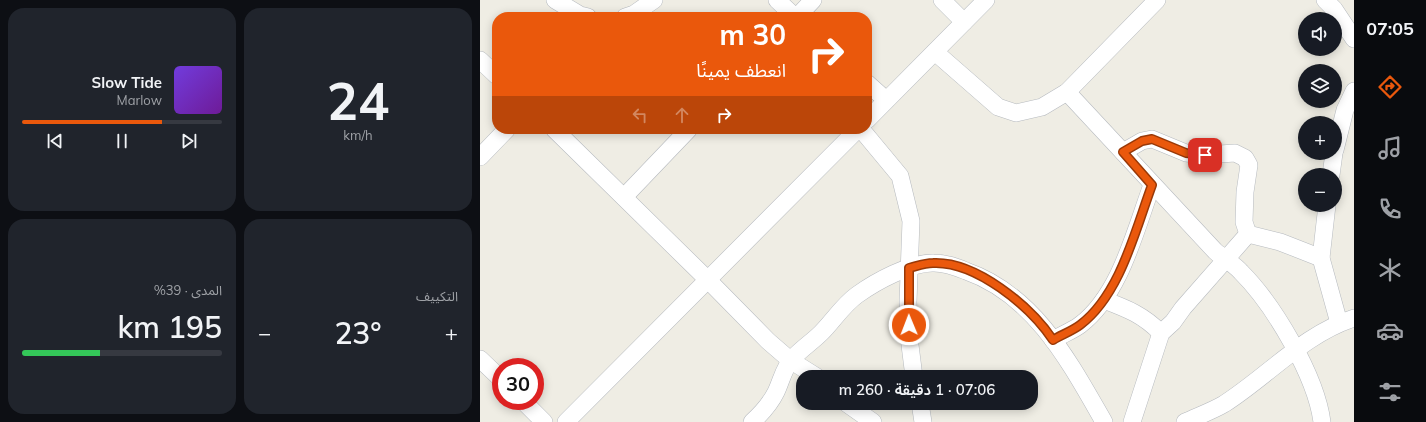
<!DOCTYPE html>
<html lang="ar">
<meta charset="utf-8">
<style>
:root{--surface:#171b24;--page:#20242c;--text:#f1f3f6;--muted:#9ea1a6;--line:#363941;--accent:#ea580c}
body{margin:0;font-family:Mulish,"Noto Sans Arabic",sans-serif;background:var(--page);color:var(--text);direction:rtl;height:100vh;display:flex;flex-direction:column;font-size:15px;white-space:nowrap}
*{box-sizing:border-box;margin:0}
p{font-size:13px;color:var(--muted)}
.icon{flex:none;width:22px;height:22px;fill:none;stroke:currentColor;stroke-width:2;stroke-linecap:round;stroke-linejoin:round}
.map{position:relative;flex:1;overflow:hidden;direction:ltr}
.side{display:flex;flex-direction:column;gap:8px;padding:8px;background:#0d0f14;width:480px}
.side>*{flex:none}
.guide{position:absolute;left:12px;top:12px;width:380px;height:122px;border-radius:16px;box-shadow:0 2px 10px #0003;direction:rtl;background:#ea580c;color:#fff;overflow:hidden}
.controls{position:absolute;left:818px;top:12px;display:grid;gap:8px}
.controls a{display:grid;place-items:center;width:44px;height:44px;border-radius:50%;background:var(--surface);box-shadow:0 2px 10px #0003;font-size:20px}
.speed{position:absolute;left:12px;top:358px;display:flex;gap:8px;font-size:20px;font-weight:700;text-align:center}
.speed>*{display:grid;place-content:center;width:52px;height:52px;border-radius:50%;background:var(--surface);box-shadow:0 2px 10px #0003;line-height:1}
.speed .limit{border:6px solid #d22;background:#fff;color:#111}
.pin{position:absolute;display:grid;place-items:center;width:34px;height:34px;color:#fff;margin:-17px;border-radius:8px;box-shadow:0 2px 6px #0006}
.me{position:absolute;width:44px;margin:-22px;rotate:359deg;stroke-linejoin:round;filter:drop-shadow(0 0 3px #0008)}
.turn{display:flex;align-items:center;gap:14px;height:84px;padding:0 20px;font-size:18px}
.turn .icon{width:52px;height:52px;stroke-width:2.5}
.turn b{display:block;font-size:28px;line-height:34px}
.lanes{display:flex;align-items:center;height:38px;padding:0 20px;background:#0003;justify-content:center;gap:20px;direction:ltr}
.lanes .off{opacity:.35}
.big{font-size:30px;font-weight:600;line-height:1.1}
.side .card{flex:1;display:flex;flex-direction:column;justify-content:center;gap:6px;min-width:0;padding:0 14px;border-radius:16px;background:var(--page)}
.side .dial{align-items:center;gap:0}
.dial b{font-size:52px;line-height:1}
.song{display:flex;align-items:center;gap:12px}
.cover{width:48px;height:48px;border-radius:6px;background:linear-gradient(135deg,hsl(260 70% 55%),hsl(280 70% 35%))}
.played{height:4px;border-radius:2px;background:linear-gradient(90deg,var(--accent) 70%,var(--line) 70%)}
.keys{display:flex;justify-content:space-around;direction:ltr}
.heat{display:flex;justify-content:space-between;align-items:center;font-size:22px;direction:ltr}
.charge{height:6px;border-radius:3px;background:linear-gradient(90deg,#34c759 39%,var(--line) 0)}
.side .tiles{flex:1;display:grid;gap:8px;grid-template-columns:repeat(2,1fr)}
.trip{position:absolute;left:316px;top:370px;width:242px;height:40px;border-radius:16px;background:var(--surface);box-shadow:0 2px 10px #0003;font-weight:600;line-height:40px;text-align:center;direction:rtl}
main{display:flex;flex:1;min-height:0}
.tabs{display:flex;flex-direction:column;width:72px;justify-content:space-around;align-items:center;background:#090b0e;color:var(--muted)}
.tabs .icon{width:28px;height:28px}
.tabs .selected{color:var(--accent)}
.tabs b{font-size:18px;color:var(--text)}
.map>svg:first-child{display:block}
</style>
<main>
<nav class="tabs">
<b>07:05</b>
<svg class="icon selected" aria-label="directions" viewBox="0 0 24 24"><path d="M12 3l9 9-9 9-9-9zM9 14v-3h6M13 9l2 2-2 2"/></svg>
<svg class="icon" aria-label="music" viewBox="0 0 24 24"><path d="M9 18V5l10-2v13"/><circle cx="6" cy="18" r="3"/><circle cx="16" cy="16" r="3"/></svg>
<svg class="icon" aria-label="phone" viewBox="0 0 24 24"><path d="M5 4h4l2 5-3 2q2 4 5 5l2-3 5 2v4C11 20 4 13 5 4z"/></svg>
<svg class="icon" aria-label="climate" viewBox="0 0 24 24"><path d="M12 3v18M4 7l16 10M4 17L20 7"/></svg>
<svg class="icon" aria-label="car" viewBox="0 0 24 24"><path d="M5 17H2v-5l4-1 3-4h7l3 4 3 1v5h-3M9 17h6M6 11h13"/><circle cx="7" cy="17" r="2"/><circle cx="17" cy="17" r="2"/></svg>
<svg class="icon" aria-label="filters" viewBox="0 0 24 24"><path d="M4 7h16M4 17h16"/><circle cx="9" cy="7" r="2"/><circle cx="15" cy="17" r="2"/></svg>
</nav>
<div class="map">
<svg width="874" height="422" viewBox="0 0 874 422">
<rect width="100%" height="100%" fill="#efede4"/>
<g fill="none" stroke-linecap="round" stroke-linejoin="round">
<defs>
<g id="street">
<polyline points="75,0 100,15 108,17"/>
<polyline points="297,0 315,17"/>
<polyline points="462,0 484,22"/>
<polyline points="845,0 854,9 874,39"/>
<polyline points="145,17 154,14 174,0"/>
<polyline points="317,17 333,0"/>
<polyline points="455,52 518,107 536,113 562,107 587,92 677,0"/>
<polyline points="0,60 17,76"/>
<polyline points="387,83 406,100"/>
<path d="M 587,92 L 735,251 C 743,258 754,264 761,272 C 794,305 836,376 842,422"/>
<polyline points="387,120 506,0"/>
<polyline points="74,129 228,280 288,341 310,360 337,377"/>
<polyline points="381,129 420,176 431,221 428,302 429,337 434,377"/>
<polyline points="855,150 865,110 874,91"/>
<polyline points="643,152 662,141 672,139 706,153 725,155 755,153 765,158 769,165 765,192 764,222 768,234"/>
<polyline points="0,157 27,129"/>
<polyline points="851,175 854,153"/>
<polyline points="144,197 209,129"/>
<polyline points="847,205 841,258 859,323"/>
<polyline points="768,234 800,242 841,258"/>
<path d="M 624,300 C 648,309 663,315 681,333"/>
<path d="M 573,340 C 581,335 592,331 600,325 C 640,295 655,231 672,185"/>
<polyline points="0,359 21,379"/>
<polyline points="43,401 64,422"/>
<polyline points="366,403 393,422"/>
<polyline points="440,403 443,422"/>
<polyline points="86,422 378,129"/>
<path d="M 272,422 C 282,413 290,404 296,392 C 301,382 304,367 312,359 C 321,349 332,342 341,333 C 353,321 363,305 377,295 C 395,282 431,262 454,263 C 466,263 476,267 486,271 C 555,295 590,363 624,422"/>
<polyline points="652,422 681,333 693,322 703,308 768,234"/>
<path d="M 705,422 C 718,416 732,411 744,404 C 788,376 824,334 874,318"/>
</g>
</defs>
<use href="#street" stroke="#b6babf" stroke-width="18"/>
<use href="#street" stroke="#fff" stroke-width="17"/>
</g>
<g fill="none" stroke-linecap="round" stroke-linejoin="round">
<defs>
<path id="route" d="M 429,325 L 429,268 C 437,266 445,263 453,263 C 496,261 550,306 573,340 C 581,335 592,331 600,325 C 640,295 655,231 672,185 L 643,152 L 662,141 L 672,139 L 706,153 L 725,155"/>
</defs>
<use href="#route" stroke="#983908" stroke-width="10"/>
<use href="#route" stroke="#ea580c" stroke-width="7"/>
</g>
</svg>
<div class="controls">
<a><svg class="icon" aria-label="sound" viewBox="0 0 24 24"><path d="M4 9h4l5-4v14l-5-4H4zM17 9q2 3 0 6"/></svg></a>
<a><svg class="icon" aria-label="layers" viewBox="0 0 24 24"><path d="M12 4l9 5-9 5-9-5zM3 14l9 5 9-5"/></svg></a>
<a>+</a>
<a>−</a>
</div>
<div class="speed"><div class="limit">30</div></div>
<div class="pin" style="left:725px;top:155px;background:#d93025"><svg class="icon" aria-label="arrive" viewBox="0 0 24 24"><path d="M6 21V4h12l-3 4 3 4H6"/></svg></div>
<svg class="me" style="left:429px;top:325px" viewBox="-20 -20 40 40"><circle r="17" fill="#ea580c" stroke="#fff" stroke-width="3"/><path d="M0-11L8 9 0 5-8 9z" fill="#fff"/></svg>
<div class="trip">07:06 · 1 دقيقة · 260 m</div>
<div class="guide">
<div class="turn"><svg class="icon" aria-label="right" viewBox="0 0 24 24"><path d="M7 20v-9h11M14 6l5 5-5 5"/></svg><div><b>30 m</b>انعطف يمينًا</div></div>
<div class="lanes"><svg class="icon off" aria-label="left" viewBox="0 0 24 24"><path d="M17 20v-9H6M10 6l-5 5 5 5"/></svg><svg class="icon off" aria-label="ahead" viewBox="0 0 24 24"><path d="M12 20V5M6 11l6-6 6 6"/></svg><svg class="icon" aria-label="right" viewBox="0 0 24 24"><path d="M7 20v-9h11M14 6l5 5-5 5"/></svg></div>
</div>
</div>
<section class="side">
<div class="tiles">
<div class="card dial"><b>24</b><p>km/h</p></div>
<div class="card">
<div class="song"><i class="cover"></i><div><b>Slow Tide</b><p>Marlow</p></div></div>
<div class="played"></div>
<div class="keys"><svg class="icon" aria-label="previous" viewBox="0 0 24 24"><path d="M18 5L8 12l10 7zM5 5v14"/></svg><svg class="icon" aria-label="pause" viewBox="0 0 24 24"><path d="M8 5v14M16 5v14"/></svg><svg class="icon" aria-label="next" viewBox="0 0 24 24"><path d="M6 5l10 7-10 7zM19 5v14"/></svg></div>
</div>
<div class="card"><p>التكييف</p>
<div class="heat"><a>−</a><b class="big">23°</b><a>+</a></div>
</div>
<div class="card"><p>المدى · 39%</p><b class="big">195 km</b><div class="charge"></div></div>
</div>
</section>
</main>
